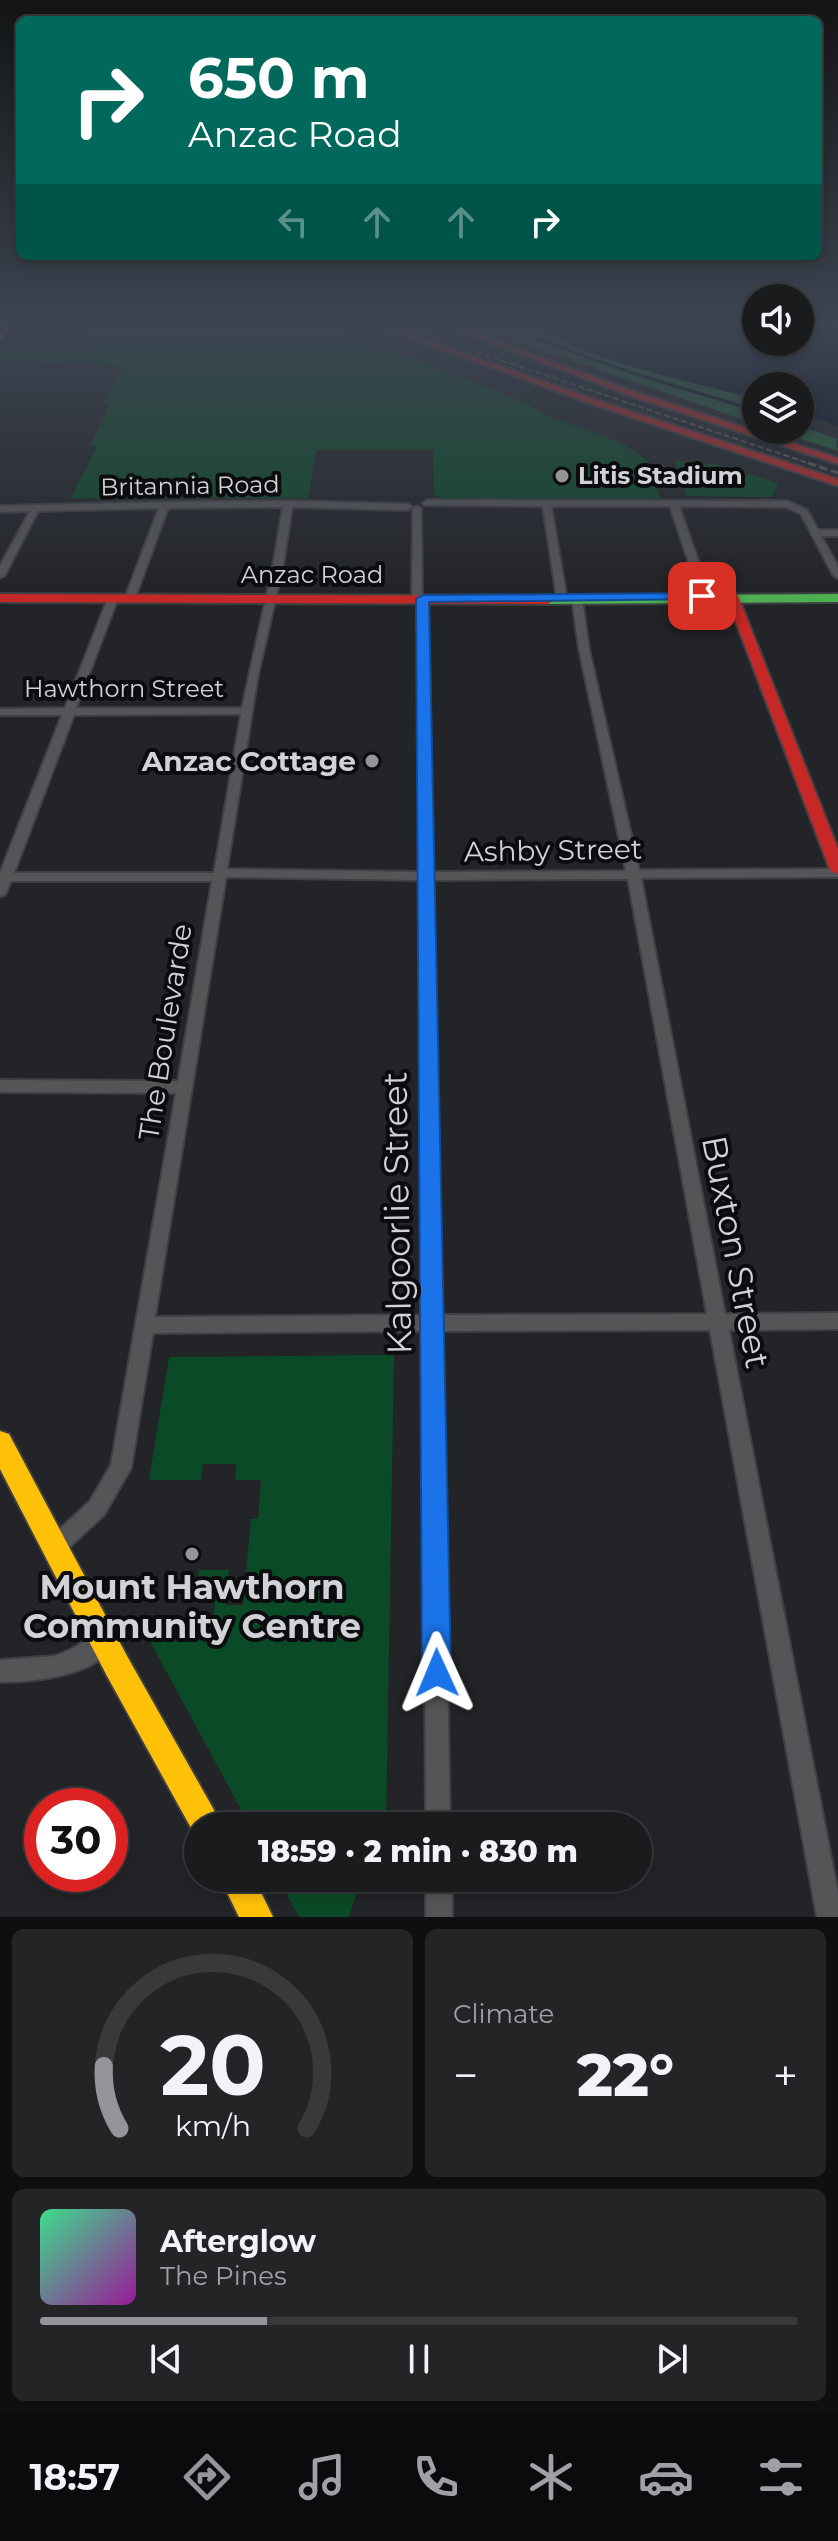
<!DOCTYPE html>
<meta charset="utf-8">
<style>
:root{--surface:#1a1b1d;--page:#232426;--text:#f1f3f6;--muted:#9fa1a4;--line:#38393b;--accent:#949599}
body{margin:0;font-family:Montserrat,sans-serif;background:var(--page);color:var(--text);height:100vh;display:flex;flex-direction:column;font-size:30px;white-space:nowrap}
*{box-sizing:border-box;margin:0}
p{font-size:26px;color:var(--muted)}
.icon{flex:none;width:44px;height:44px;fill:none;stroke:currentColor;stroke-width:2;stroke-linecap:round;stroke-linejoin:round}
.map{position:relative;height:1917px;overflow:hidden}
.details{display:flex;flex-direction:column;gap:12px;padding:12px;background:#0e0f10;flex:1}
.details>*{flex:none}
.guide{position:absolute;left:16px;top:16px;width:806px;height:244px;border-radius:12px;box-shadow:0 4px 12px #0003,0 0 0 2px var(--line);background:#00695c;color:#fff;overflow:hidden}
.fabs{position:absolute;left:742px;top:284px;display:grid;gap:16px}
.fabs a{display:grid;place-items:center;width:72px;height:72px;border-radius:50%;background:var(--surface);box-shadow:0 4px 12px #0003,0 0 0 2px var(--line);font-size:40px}
.speed{position:absolute;left:24px;top:1788px;display:flex;gap:16px;font-size:40px;font-weight:700;text-align:center}
.speed>*{display:grid;place-content:center;width:104px;height:104px;border-radius:50%;background:var(--surface);box-shadow:0 4px 12px #0003,0 0 0 2px var(--line);line-height:1}
.speed .limit{border:12px solid #d22;background:#fff;color:#111}
.pin{position:absolute;display:grid;place-items:center;width:68px;height:68px;color:#fff;margin:-34px;border-radius:16px;box-shadow:0 4px 12px #0006}
.me{position:absolute;width:88px;margin:-44px;rotate:359deg;stroke-linejoin:round;filter:drop-shadow(0 0 6px #0008)}
.turn{display:flex;align-items:center;gap:28px;height:168px;padding:0 40px;font-size:36px}
.turn .icon{width:104px;height:104px;stroke-width:2.5}
.turn b{display:block;font-size:56px;line-height:68px}
.lanes{display:flex;align-items:center;height:76px;padding:0 40px;background:#0003;justify-content:center;gap:40px;direction:ltr}
.lanes .off{opacity:.35}
.big{font-size:60px;font-weight:800;line-height:1.1}
.details .tile{flex:1;display:flex;flex-direction:column;justify-content:center;gap:12px;min-width:0;padding:0 28px;border-radius:12px;background:var(--page)}
.details .dial{align-items:center;gap:0}
.dial svg{height:208px;overflow:visible;fill:none;stroke:var(--line);stroke-width:7;stroke-linecap:round;text-anchor:middle}
.dial text{fill:var(--text);stroke:none}
.song{display:flex;align-items:center;gap:24px}
.cover{width:96px;height:96px;border-radius:12px;background:linear-gradient(135deg,hsl(150 70% 55%),hsl(300 70% 35%))}
.played{height:8px;border-radius:4px;background:linear-gradient(90deg,var(--accent) 30%,var(--line) 30%)}
.keys{display:flex;justify-content:space-around;direction:ltr}
.heat{display:flex;justify-content:space-between;align-items:center;font-size:44px;direction:ltr}
.details .tiles{flex:1;display:grid;gap:12px;grid-template-columns:1fr 1fr}
.tile:last-child{grid-column:span 2}
.trip{position:absolute;left:184px;top:1812px;width:468px;height:80px;border-radius:40px;background:var(--surface);box-shadow:0 4px 12px #0003,0 0 0 2px var(--line);font-weight:800;line-height:80px;text-align:center}
.tab-bar{display:flex;height:128px;justify-content:space-around;align-items:center;background:#0a0b0c;color:var(--muted)}
.tab-bar .icon{width:56px;height:56px}
.tab-bar .current{color:var(--accent)}
.tab-bar b{font-size:36px;color:var(--text)}
.map>svg:first-child{display:block}
</style>
<div class="map">
<svg width="838" height="1917" viewBox="0 0 838 1917">
<rect width="100%" height="100%" fill="#222427"/>
<g fill="#0b4a26">
<polygon points="96,326 327,326 525,402 546,416 620,442 647,460 660,498 442,498 434,495 433,450 316,450 308,498 71,498 97,446 90,445 111,403 103,403 124,366 0,359 0,352 83,352"/>
<polygon points="675,461 716,464 778,483 772,497 687,496"/>
<polygon points="394,1355 386,1826 250,1826 139,1621 149,1614 153,1620 213,1619 215,1604 211,1603 213,1581 198,1580 199,1570 229,1570 225,1605 243,1605 251,1519 258,1519 261,1480 235,1480 236,1464 203,1464 201,1480 149,1480 169,1357"/>
<polygon points="278,1878 361,1878 349,1917 299,1917"/>
</g>
<g fill="#25623a">
<polygon points="473,326 508,326 537,340 628,373 756,412 756,424"/>
<path d="M 517,326 L 534,326 L 632,365 L 756,399 L 756,409 C 677,383 591,365 517,326 Z"/>
<polygon points="800,426 838,439 836,442 838,451 773,430 800,430"/>
</g>
<g fill="#030f22">
<polygon points="508,326 517,326 550,343 634,372 756,409 756,412 628,373 537,340"/>
<path d="M 534,326 L 756,326 L 756,342 L 800,342 L 800,326 L 838,326 L 838,426 L 800,413 L 800,386 L 756,386 L 756,399 C 685,380 597,364 534,326 Z"/>
</g>
<g fill="none" stroke-linecap="round" stroke-linejoin="round">
<defs>
<g id="street">
<polygon points="427,500 787,501 807,510 818,530 838,530 838,536 821,536 838,566 838,578 833,575 801,514 786,507 679,506 700,566 717,597 712,600 707,597 690,566 670,506 551,506 567,599 562,602 557,599 543,506 424,505 423,503"/>
<path d="M 165,502 L 288,501 L 408,504 L 412,507 L 408,510 L 292,507 L 283,566 L 258,675 L 227,869 L 420,872 L 418,602 L 412,599 L 413,509 L 417,506 L 421,509 L 422,596 L 428,599 L 433,872 L 626,871 L 579,649 L 572,599 L 577,596 L 582,599 L 589,649 L 639,870 L 838,869 L 838,877 L 641,878 L 725,1314 L 838,1313 L 838,1329 L 729,1330 L 838,1893 L 838,1917 L 817,1917 L 710,1330 L 441,1331 L 450,1826 L 426,1826 L 423,1331 L 153,1333 L 131,1468 L 104,1515 L 62,1554 L 55,1558 L 48,1554 L 44,1547 L 48,1540 L 90,1501 L 111,1465 L 176,1093 L 0,1092 L 0,1080 L 178,1081 L 212,881 L 11,881 L 5,895 L 0,896 L 0,873 L 62,715 L 0,715 L 0,709 L 65,708 L 108,598 L 113,595 L 118,598 L 76,708 L 242,708 L 273,566 L 283,507 L 168,508 L 135,598 L 130,601 L 125,598 L 159,508 L 38,511 L 5,575 L 0,578 L 0,566 L 30,511 L 0,512 L 0,506 ZM 241,714 L 214,873 L 14,873 L 74,715 ZM 226,877 L 420,880 L 423,1315 L 155,1317 ZM 628,879 L 707,1314 L 441,1315 L 433,880 Z"/>
<path d="M 104,1630 L 112,1633 L 115,1641 C 101,1676 33,1682 0,1682 L 0,1660 L 55,1656 L 70,1650 Z"/>
<rect x="426" y="1878" width="26" height="39"/>
</g>
<polygon id="fast" points="838,594 838,602 548,604 542,600 548,596"/>
<g id="slow">
<polygon points="4,326 12,326 0,340 0,331"/>
<polygon points="0,1431 9,1434 127,1656 223,1826 198,1826 198,1838 196,1837 107,1676 0,1469"/>
<polygon points="220,1878 254,1878 273,1917 239,1917"/>
</g>
<g id="jam">
<polygon points="376,326 388,326 603,402 838,479 838,486 597,406"/>
<polygon points="446,326 457,326 633,391 838,458 838,464 627,395"/>
<polygon points="732,592 738,596 838,849 838,875 830,870 726,596"/>
<polygon points="0,594 548,596 554,600 548,604 0,602"/>
</g>
</defs>
<use href="#street" stroke="#3f4043" stroke-width="4"/>
<use href="#fast" stroke="#3f4043" stroke-width="4"/>
<use href="#slow" stroke="#3f4043" stroke-width="4"/>
<use href="#jam" stroke="#3f4043" stroke-width="4"/>
<use href="#street" fill="#555557" fill-rule="evenodd"/>
<use href="#fast" fill="#4caf50" fill-rule="evenodd"/>
<use href="#slow" fill="#ffc107" fill-rule="evenodd"/>
<use href="#jam" fill="#c62828" fill-rule="evenodd"/>
<polyline stroke="#5f6063" stroke-width="2" stroke-dasharray="6 3" stroke-linecap="butt" points="409,326 455,345 814,465"/>
<polyline stroke="#5f6063" stroke-width="3" stroke-dasharray="8 4" stroke-linecap="butt" points="808,463 838,473"/>
</g>
<linearGradient id="sky" x2="0" y2="1"><stop stop-color="#131415"/><stop offset="0.55" stop-color="#3e4552"/><stop offset="1" stop-color="#3e4552" stop-opacity="0"/></linearGradient>
<rect width="838" height="594" fill="url(#sky)"/>
<polygon fill="#1a73e8" stroke="#114b97" stroke-width="2" points="702,593 708,596 706,599 429,602 451,1673 447,1683 437,1687 426,1683 422,1673 416,599 423,595"/>
<g fill="#949599" stroke="#0c0c0f" stroke-width="3">
<circle cx="562" cy="476" r="8"/>
<circle cx="372" cy="761" r="8"/>
<circle cx="192" cy="1554" r="8"/>
</g>
<g text-anchor="middle" stroke-width="8" stroke-linejoin="round" paint-order="stroke">
<g font-size="24" font-weight="bold" fill="#d1d2d6" stroke="#0c0c0f" text-anchor="start">
<text x="578" y="484">Litis Stadium</text>
</g>
<g font-size="24" fill="#d1d2d6" stroke="#0c0c0f">
<text transform="translate(190 486) rotate(-1)" y="8">Britannia Road</text>
<text x="312" y="583">Anzac Road</text>
<text x="124" y="697">Hawthorn Street</text>
</g>
<g font-size="28" font-weight="bold" fill="#d1d2d6" stroke="#0c0c0f" text-anchor="end">
<text x="356" y="771">Anzac Cottage</text>
</g>
<g font-size="28" fill="#d1d2d6" stroke="#0c0c0f">
<text transform="translate(553 850) rotate(-1)" y="10">Ashby Street</text>
<text transform="translate(165 1032) rotate(-81)" y="10">The Boulevarde</text>
</g>
<g font-size="34" fill="#d1d2d6" stroke="#0c0c0f">
<text transform="translate(397 1213) rotate(-91)" y="12">Kalgoorlie Street</text>
<text transform="translate(736 1252) rotate(79)" y="12">Buxton Street</text>
</g>
<g font-size="34" font-weight="bold" fill="#d1d2d6" stroke="#0c0c0f">
<text x="192" y="1599">Mount Hawthorn<tspan x="192" dy="39">Community Centre</tspan></text>
</g>
</g>
</svg>
<div class="fabs">
<a><svg class="icon" aria-label="sound" viewBox="0 0 24 24"><path d="M4 9h4l5-4v14l-5-4H4zM17 9q2 3 0 6"/></svg></a>
<a><svg class="icon" aria-label="layers" viewBox="0 0 24 24"><path d="M12 4l9 5-9 5-9-5zM3 14l9 5 9-5"/></svg></a>
</div>
<div class="speed"><div class="limit">30</div></div>
<div class="pin" style="left:702px;top:596px;background:#d93025"><svg class="icon" aria-label="arrive" viewBox="0 0 24 24"><path d="M6 21V4h12l-3 4 3 4H6"/></svg></div>
<svg class="me" style="left:437px;top:1673px" viewBox="-20 -20 40 40"><path d="M0-17L14 15 0 8-14 15z" fill="#1a73e8" stroke="#fff" stroke-width="4"/></svg>
<div class="trip">18:59 · 2 min · 830 m</div>
<div class="guide">
<div class="turn"><svg class="icon" aria-label="right" viewBox="0 0 24 24"><path d="M7 20v-9h11M14 6l5 5-5 5"/></svg><div><b>650 m</b>Anzac Road</div></div>
<div class="lanes"><svg class="icon off" aria-label="left" viewBox="0 0 24 24"><path d="M17 20v-9H6M10 6l-5 5 5 5"/></svg><svg class="icon off" aria-label="ahead" viewBox="0 0 24 24"><path d="M12 20V5M6 11l6-6 6 6"/></svg><svg class="icon off" aria-label="ahead" viewBox="0 0 24 24"><path d="M12 20V5M6 11l6-6 6 6"/></svg><svg class="icon" aria-label="right" viewBox="0 0 24 24"><path d="M7 20v-9h11M14 6l5 5-5 5"/></svg></div>
</div>
</div>
<section class="details">
<div class="tiles">
<div class="tile dial"><svg viewBox="0 0 100 80">
<path d="M14 69A42 42 0 1 1 86 69"/>
<path d="M14 69A42 42 0 0 1 8 45" stroke="#949599"/>
<text x="50" y="56" font-size="32" font-weight="700">20</text>
<text x="50" y="72" font-size="11">km/h</text>
</svg></div>
<div class="tile"><p>Climate</p>
<div class="heat"><a>−</a><b class="big">22°</b><a>+</a></div>
</div>
<div class="tile">
<div class="song"><i class="cover"></i><div><b>Afterglow</b><p>The Pines</p></div></div>
<div class="played"></div>
<div class="keys"><svg class="icon" aria-label="previous" viewBox="0 0 24 24"><path d="M18 5L8 12l10 7zM5 5v14"/></svg><svg class="icon" aria-label="pause" viewBox="0 0 24 24"><path d="M8 5v14M16 5v14"/></svg><svg class="icon" aria-label="next" viewBox="0 0 24 24"><path d="M6 5l10 7-10 7zM19 5v14"/></svg></div>
</div>
</div>
</section>
<nav class="tab-bar">
<b>18:57</b>
<svg class="icon current" aria-label="directions" viewBox="0 0 24 24"><path d="M12 3l9 9-9 9-9-9zM9 14v-3h6M13 9l2 2-2 2"/></svg>
<svg class="icon" aria-label="music" viewBox="0 0 24 24"><path d="M9 18V5l10-2v13"/><circle cx="6" cy="18" r="3"/><circle cx="16" cy="16" r="3"/></svg>
<svg class="icon" aria-label="phone" viewBox="0 0 24 24"><path d="M5 4h4l2 5-3 2q2 4 5 5l2-3 5 2v4C11 20 4 13 5 4z"/></svg>
<svg class="icon" aria-label="climate" viewBox="0 0 24 24"><path d="M12 3v18M4 7l16 10M4 17L20 7"/></svg>
<svg class="icon" aria-label="car" viewBox="0 0 24 24"><path d="M5 17H2v-5l4-1 3-4h7l3 4 3 1v5h-3M9 17h6M6 11h13"/><circle cx="7" cy="17" r="2"/><circle cx="17" cy="17" r="2"/></svg>
<svg class="icon" aria-label="filters" viewBox="0 0 24 24"><path d="M4 7h16M4 17h16"/><circle cx="9" cy="7" r="2"/><circle cx="15" cy="17" r="2"/></svg>
</nav>
